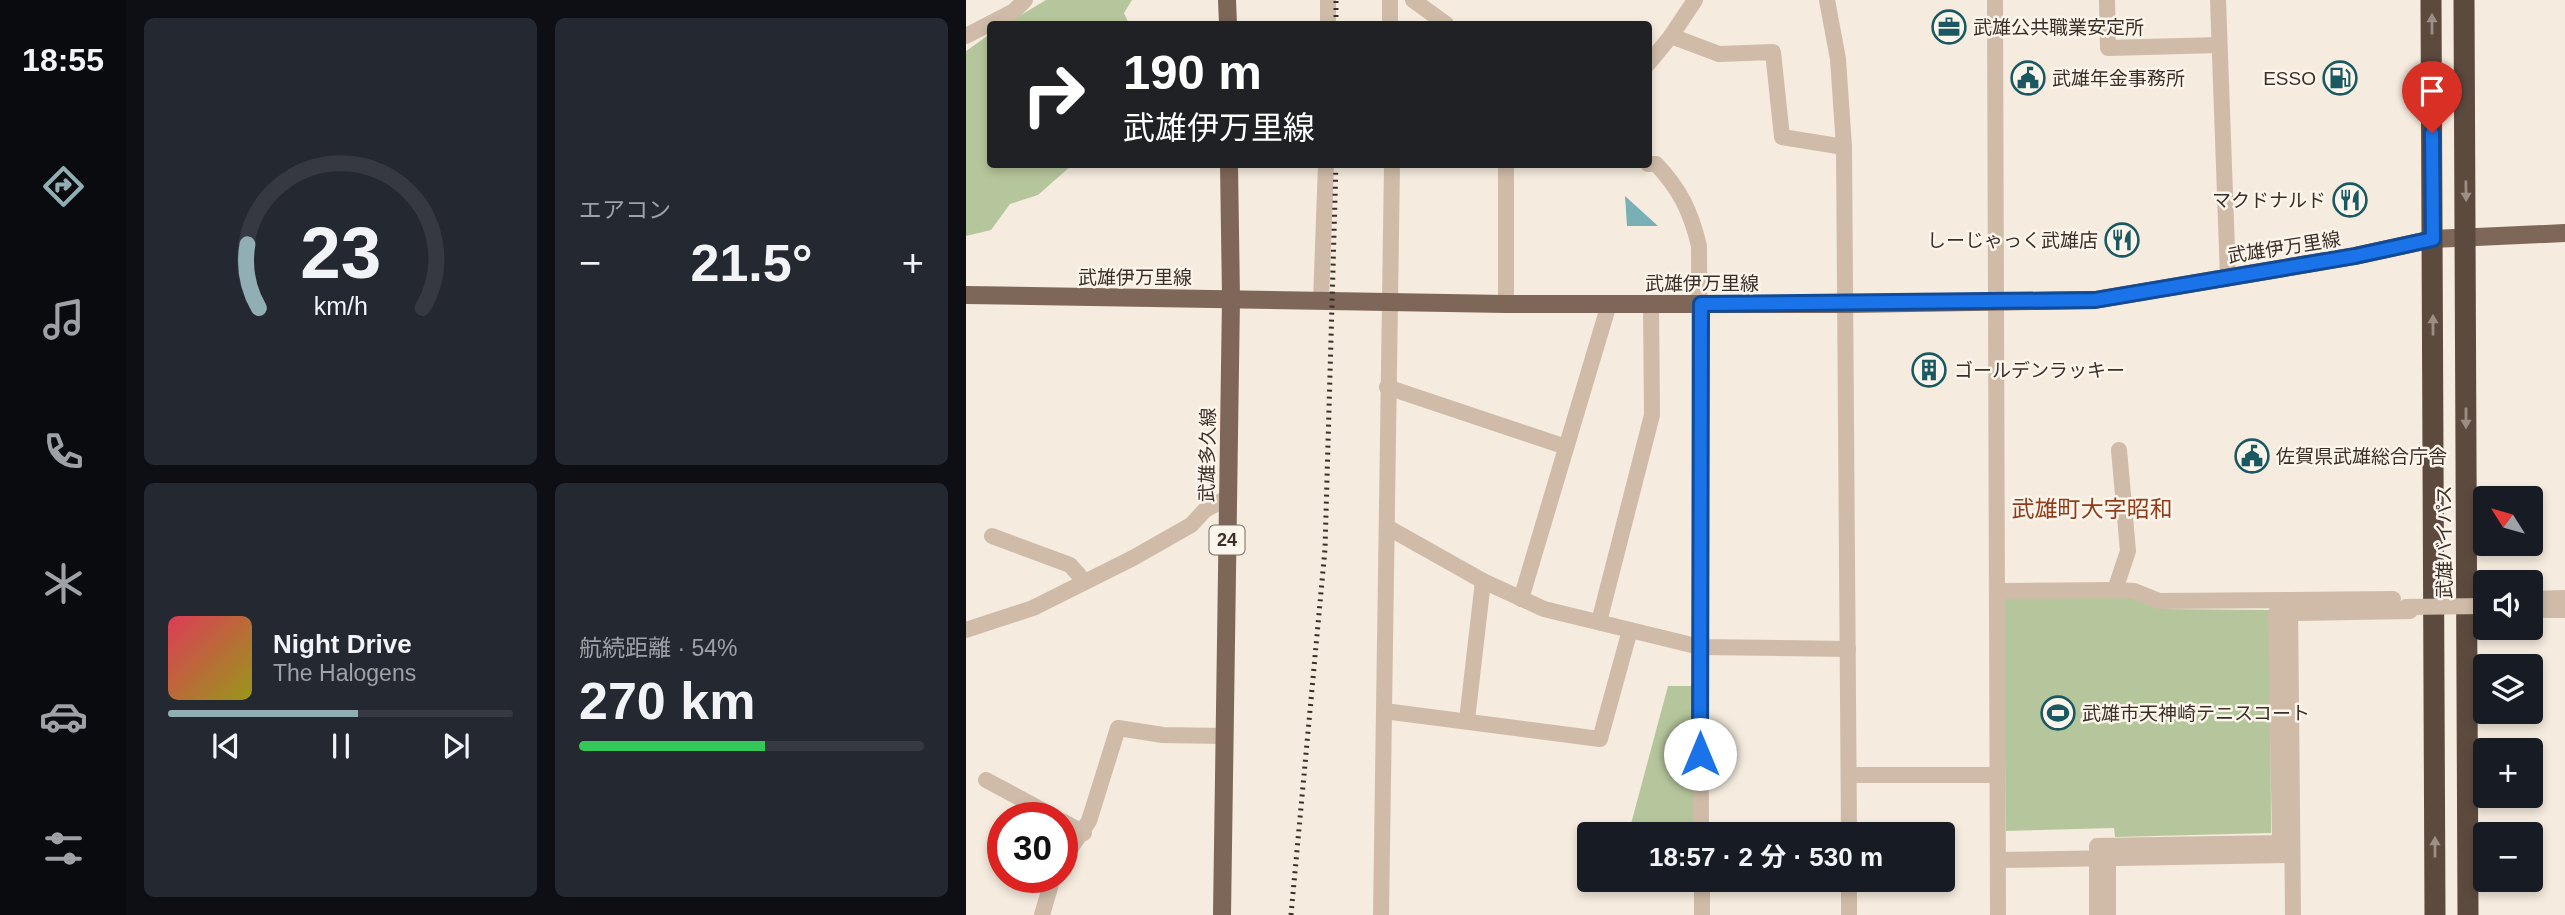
<!DOCTYPE html>
<html lang="ja">
<meta charset="utf-8">
<style>
:root{--surface:#171b24;--page:#242831;--text:#f1f3f6;--muted:#9ea1a6;--line:#363941;--accent:#90aeb3}
body{margin:0;font-family:Arial,"Noto Sans JP",sans-serif;background:var(--page);color:var(--text);height:100vh;display:flex;flex-direction:column;font-size:26px;white-space:nowrap}
*{box-sizing:border-box;margin:0}
p{font-size:23px;color:var(--muted)}
.icon{flex:none;width:38px;height:38px;fill:none;stroke:currentColor;stroke-width:2;stroke-linecap:round;stroke-linejoin:round}
.map{position:relative;flex:1;overflow:hidden}
.drawer{display:flex;flex-direction:column;gap:18px;padding:18px;background:#0d0f14;width:840px}
.drawer>*{flex:none}
.guide{position:absolute;left:21px;top:21px;width:665px;height:147px;border-radius:7px;box-shadow:0 4px 10px #0003;background:#202124;color:#fff;overflow:hidden}
.needle{width:46px;rotate:307deg}
.tools{position:absolute;left:1507px;top:486px;display:grid;gap:14px}
.tools a{display:grid;place-items:center;width:70px;height:70px;border-radius:7px;background:var(--surface);box-shadow:0 4px 10px #0003;font-size:35px}
.speed{position:absolute;left:21px;top:802px;display:flex;gap:14px;font-size:35px;font-weight:700;text-align:center}
.speed>*{display:grid;place-content:center;width:91px;height:91px;border-radius:50%;background:var(--surface);box-shadow:0 4px 10px #0003;line-height:1}
.speed .limit{border:10px solid #d22;background:#fff;color:#111}
.pin{position:absolute;display:grid;place-items:center;width:60px;height:60px;color:#fff;margin:-72px -30px;border-radius:50% 50% 50% 0;rotate:-45deg;box-shadow:0 0 7px #0007}
.pin .icon{rotate:45deg}
.me{position:absolute;width:77px;margin:-38px;rotate:0deg;stroke-linejoin:round;filter:drop-shadow(0 0 5px #0008)}
.turn{display:flex;align-items:center;gap:24px;height:147px;padding:0 21px;font-size:32px}
.turn .icon{width:91px;height:91px;stroke-width:2.5}
.turn b{display:block;font-size:49px;line-height:60px}
.big{font-size:52px;font-weight:700;line-height:1.1}
.drawer .widget{flex:1;display:flex;flex-direction:column;justify-content:center;gap:10px;min-width:0;padding:0 24px;border-radius:10px;background:var(--page)}
.drawer .dial{align-items:center;gap:0}
.dial svg{height:182px;overflow:visible;fill:none;stroke:var(--line);stroke-width:7;stroke-linecap:round;text-anchor:middle}
.dial text{fill:var(--text);stroke:none}
.song{display:flex;align-items:center;gap:21px}
.cover{width:84px;height:84px;border-radius:10px;background:linear-gradient(135deg,hsl(350 70% 55%),hsl(60 70% 35%))}
.played{height:7px;border-radius:4px;background:linear-gradient(90deg,var(--accent) 55%,var(--line) 55%)}
.keys{display:flex;justify-content:space-around;direction:ltr}
.heat{display:flex;justify-content:space-between;align-items:center;font-size:38px;direction:ltr}
.charge{height:10px;border-radius:5px;background:linear-gradient(90deg,#34c759 54%,var(--line) 0)}
.drawer .tiles{flex:1;display:grid;gap:18px;grid-template-columns:repeat(2,1fr)}
.trip{position:absolute;left:611px;top:822px;width:378px;height:70px;border-radius:7px;background:var(--surface);box-shadow:0 4px 10px #0003;font-weight:700;line-height:70px;text-align:center}
main{display:flex;flex:1;min-height:0}
.tabs{display:flex;flex-direction:column;width:126px;justify-content:space-around;align-items:center;background:#090b0e;color:var(--muted)}
.tabs .icon{width:49px;height:49px}
.tabs .current{color:var(--accent)}
.tabs b{font-size:32px;color:var(--text)}
.map>svg:first-child{display:block}
</style>
<main>
<nav class="tabs">
<b>18:55</b>
<svg class="icon current" aria-label="directions" viewBox="0 0 24 24"><path d="M12 3l9 9-9 9-9-9zM9 14v-3h6M13 9l2 2-2 2"/></svg>
<svg class="icon" aria-label="music" viewBox="0 0 24 24"><path d="M9 18V5l10-2v13"/><circle cx="6" cy="18" r="3"/><circle cx="16" cy="16" r="3"/></svg>
<svg class="icon" aria-label="phone" viewBox="0 0 24 24"><path d="M5 4h4l2 5-3 2q2 4 5 5l2-3 5 2v4C11 20 4 13 5 4z"/></svg>
<svg class="icon" aria-label="climate" viewBox="0 0 24 24"><path d="M12 3v18M4 7l16 10M4 17L20 7"/></svg>
<svg class="icon" aria-label="car" viewBox="0 0 24 24"><path d="M5 17H2v-5l4-1 3-4h7l3 4 3 1v5h-3M9 17h6M6 11h13"/><circle cx="7" cy="17" r="2"/><circle cx="17" cy="17" r="2"/></svg>
<svg class="icon" aria-label="filters" viewBox="0 0 24 24"><path d="M4 7h16M4 17h16"/><circle cx="9" cy="7" r="2"/><circle cx="15" cy="17" r="2"/></svg>
</nav>
<section class="drawer">
<div class="tiles">
<div class="widget dial"><svg viewBox="0 0 100 80">
<path d="M14 69A42 42 0 1 1 86 69"/>
<path d="M14 69A42 42 0 0 1 9 41" stroke="#90aeb3"/>
<text x="50" y="56" font-size="32" font-weight="700">23</text>
<text x="50" y="72" font-size="11">km/h</text>
</svg></div>
<div class="widget"><p>エアコン</p>
<div class="heat"><a>−</a><b class="big">21.5°</b><a>+</a></div>
</div>
<div class="widget">
<div class="song"><i class="cover"></i><div><b>Night Drive</b><p>The Halogens</p></div></div>
<div class="played"></div>
<div class="keys"><svg class="icon" aria-label="previous" viewBox="0 0 24 24"><path d="M18 5L8 12l10 7zM5 5v14"/></svg><svg class="icon" aria-label="pause" viewBox="0 0 24 24"><path d="M8 5v14M16 5v14"/></svg><svg class="icon" aria-label="next" viewBox="0 0 24 24"><path d="M6 5l10 7-10 7zM19 5v14"/></svg></div>
</div>
<div class="widget"><p>航続距離 · 54%</p><b class="big">270 km</b><div class="charge"></div></div>
</div>
</section>
<div class="map">
<svg width="1599" height="915" viewBox="0 0 1599 915">
<rect width="100%" height="100%" fill="#f5ebde"/>
<g fill="#b6c69c">
<polygon points="80,0 166,0 158,13 163,24 40,24"/>
<polygon points="24,34 24,164 106,165 72,195 44,204 25,230 0,236 0,51"/>
<polygon points="1162,597 1197,609 1304,610 1305,833 1149,837 1148,828 1040,831 1037,598"/>
<polygon points="702,686 728,686 728,835 662,835"/>
</g>
<polygon fill="#79b0b5" points="659,196 692,226 661,226"/>
<g fill="none" stroke-linecap="round" stroke-linejoin="round">
<g stroke="#cfbba8" stroke-width="16">
<polyline points="424,0 424,24"/>
<polyline points="447,0 480,24"/>
<polyline points="729,0 705,36 753,54 807,52 816,137 878,147"/>
<polyline points="861,0 872,59 878,147 883,835"/>
<polyline points="1029,0 1032,915"/>
<polyline points="1141,0 1142,48 1253,45"/>
<polyline points="1252,0 1262,277"/>
<polyline points="362,24 362,0"/>
<polyline points="0,36 48,11 59,0"/>
<polyline points="682,64 705,36"/>
<path d="M 682,164 L 690,164 C 714,189 725,212 733,246 L 735,835"/>
<polyline points="355,301 360,164"/>
<polyline points="540,304 540,164"/>
<polyline points="421,387 600,447"/>
<polyline points="421,527 517,581 578,609 734,647 882,649"/>
<polyline points="26,536 104,565 119,582"/>
<polyline points="1149,590 1162,551 1153,450"/>
<polyline points="1031,591 1149,590 1168,591 1193,601 1324,600 1327,915"/>
<polyline points="555,599 643,304"/>
<polyline points="1564,599 1599,598"/>
<polyline points="1324,600 1427,599"/>
<polyline points="1564,610 1599,610"/>
<polyline points="1331,613 1444,611"/>
<polyline points="633,622 686,415 685,304"/>
<polyline points="0,630 67,608 167,558 225,525 239,510 261,498"/>
<polyline points="418,711 634,739 664,630"/>
<polyline points="501,720 517,581"/>
<polyline points="883,775 1031,775"/>
<polyline points="20,780 89,817"/>
<polyline points="96,821 118,833"/>
<polyline points="1131,851 1131,846 1314,843 1310,613 1317,613"/>
<polyline points="1142,858 1142,915"/>
<polyline points="1032,860 1326,855"/>
<polyline points="96,861 123,821 152,728 197,735 257,736"/>
<polyline points="1131,865 1131,915"/>
<polyline points="736,880 736,915"/>
<polyline points="883,880 883,915"/>
<polyline points="76,915 87,877"/>
<polyline points="415,915 426,164"/>
</g>
<g stroke="#7e6758" stroke-width="18">
<polyline points="261,0 262,24"/>
<polyline points="0,295 540,304 881,304 1129,300 1389,256 1467,239 1599,233"/>
<polyline points="256,915 265,298 263,164"/>
</g>
<g stroke="#5c4a3f" stroke-width="21">
<polyline points="1465,0 1469,915"/>
<polyline points="1498,0 1502,915"/>
</g>
<g stroke="#3b2f29" stroke-width="5" stroke-dasharray="2 5" stroke-linecap="butt">
<polyline points="370,24 370,0"/>
<polyline points="325,915 359,549 370,164"/>
</g>
<polyline stroke="#cfbba8" stroke-width="16" points="1440,607 1519,606"/>
</g>
<defs><path id="oneway-solid" d="M-6-.8H1V-3.2L6.5 0L1 3.2V.8H-6Z" transform="scale(1.75)"/></defs>
<g fill="#9c8e84">
<use href="#oneway-solid" transform="translate(1466 24) rotate(-90)"/>
<use href="#oneway-solid" transform="translate(1500 191) rotate(89)"/>
<use href="#oneway-solid" transform="translate(1467 325) rotate(-90)"/>
<use href="#oneway-solid" transform="translate(1500 418) rotate(90)"/>
<use href="#oneway-solid" transform="translate(1469 847) rotate(-90)"/>
</g>
<g fill="none" stroke-linecap="round" stroke-linejoin="round">
<defs>
<polyline id="route" points="734,754 735,304 1129,300 1389,256 1467,239 1466,133"/>
</defs>
<use href="#route" stroke="#114b97" stroke-width="18"/>
<use href="#route" stroke="#1a73e8" stroke-width="12"/>
</g>
<defs>
<symbol id="office-ring" viewBox="-11 -11 22 22"><circle r="9.5" fill="#fcf5eb" stroke="#1a5961" stroke-width="1.5"/><path d="M-6-3h4V-5.5h4V-3h4V5H-6ZM-1-4.5V-3h2v-1.5ZM-6 0V1H6V0Z" fill="#1a5961"/></symbol>
<symbol id="civic-ring" viewBox="-11 -11 22 22"><circle r="9.5" fill="#fcf5eb" stroke="#1a5961" stroke-width="1.5"/><path d="M-.6-6.5H3V-4.5H.6V-3L4-1V1h2V6H-6V1h2V-1L-.6-3ZM-1.2 2.5V6h2.4V2.5Z" fill="#1a5961"/></symbol>
<symbol id="fuel-ring" viewBox="-11 -11 22 22"><circle r="9.5" fill="#fcf5eb" stroke="#1a5961" stroke-width="1.5"/><path d="M-5.5-6h7V0h2V4h1.3V-2.5L3-4.5l.8-.8L6-3V5H2.5V1h-1V6h-7ZM-4.2-4.7v3.2H.2V-4.7Z" fill="#1a5961"/></symbol>
<symbol id="restaurant-ring" viewBox="-11 -11 22 22"><circle r="9.5" fill="#fcf5eb" stroke="#1a5961" stroke-width="1.5"/><path d="M-5-6h1v4h1v-4h1v4h1v-4h1v5L-1.5 .5V6h-2V.5L-5-1ZM5-6V6H3V1.5H1.5Q1.5-4 5-6Z" fill="#1a5961"/></symbol>
<symbol id="building-ring" viewBox="-11 -11 22 22"><circle r="9.5" fill="#fcf5eb" stroke="#1a5961" stroke-width="1.5"/><path d="M-4-6H4V6H1V3H-1V6H-4ZM-2.5-4.3h1.7v1.8h-1.7ZM.8-4.3h1.7v1.8H.8ZM-2.5-1h1.7V.8h-1.7ZM.8-1h1.7V.8H.8Z" fill="#1a5961"/></symbol>
<symbol id="stadium-ring" viewBox="-11 -11 22 22"><circle r="9.5" fill="#fcf5eb" stroke="#1a5961" stroke-width="1.5"/><path d="M0-5a6.5 5 0 1 0 0 10a6.5 5 0 1 0 0-10ZM-3.5-1.8h7v3.6h-7Z" fill="#1a5961"/></symbol>
</defs>
<g fill-rule="evenodd">
<use href="#office-ring" x="964" y="8" width="38" height="38"/>
<use href="#civic-ring" x="1043" y="59" width="38" height="38"/>
<use href="#fuel-ring" x="1355" y="59" width="38" height="38"/>
<use href="#restaurant-ring" x="1365" y="181" width="38" height="38"/>
<use href="#restaurant-ring" x="1137" y="221" width="38" height="38"/>
<use href="#building-ring" x="944" y="351" width="38" height="38"/>
<use href="#civic-ring" x="1267" y="437" width="38" height="38"/>
<use href="#stadium-ring" x="1073" y="694" width="38" height="38"/>
</g>
<g text-anchor="middle" stroke-width="5" stroke-linejoin="round" paint-order="stroke">
<rect fill="#fcf5eb" stroke="#756a63" stroke-width="2" x="243.5" y="525.5" width="35" height="29" rx="5"/>
<g font-size="18" font-weight="bold" fill="#3b2f29">
<text x="261" y="546">24</text>
</g>
<g font-size="19" fill="#3b2f29" stroke="#fcf5eb" text-anchor="start">
<text x="1007" y="34">武雄公共職業安定所</text>
<text x="1086" y="85">武雄年金事務所</text>
<text x="1350" y="85" text-anchor="end">ESSO</text>
<text x="1360" y="207" text-anchor="end">マクドナルド</text>
<text x="1132" y="247" text-anchor="end">しーじゃっく武雄店</text>
<text x="988" y="377">ゴールデンラッキー</text>
<text x="1310" y="463">佐賀県武雄総合庁舎</text>
<text x="1116" y="720">武雄市天神崎テニスコート</text>
</g>
<g font-size="19" fill="#3b2f29" stroke="#fcf5eb">
<text transform="translate(1318 247) rotate(-9)" y="7">武雄伊万里線</text>
<text x="169" y="284">武雄伊万里線</text>
<text x="736" y="290">武雄伊万里線</text>
<text transform="translate(241 455) rotate(-89)" y="7">武雄多久線</text>
<text transform="translate(1478 542) rotate(-90)" y="7">武雄バイパス</text>
</g>
<g font-size="23" fill="#923c1a" stroke="#fcf5eb">
<text x="1126" y="517">武雄町大字昭和</text>
</g>
</g>
</svg>
<div class="tools">
<a><svg class="needle" viewBox="-14 -14 28 28"><path d="M0-13l5 13h-10z" fill="#e53935"/><path d="M0 13l5-13h-10z" fill="#9ea1a6"/></svg></a>
<a><svg class="icon" aria-label="sound" viewBox="0 0 24 24"><path d="M4 9h4l5-4v14l-5-4H4zM17 9q2 3 0 6"/></svg></a>
<a><svg class="icon" aria-label="layers" viewBox="0 0 24 24"><path d="M12 4l9 5-9 5-9-5zM3 14l9 5 9-5"/></svg></a>
<a>+</a>
<a>−</a>
</div>
<div class="speed"><div class="limit">30</div></div>
<div class="pin" style="left:1466px;top:133px;background:#d93025"><svg class="icon" aria-label="arrive" viewBox="0 0 24 24"><path d="M6 21V4h12l-3 4 3 4H6"/></svg></div>
<svg class="me" style="left:734px;top:754px" viewBox="-20 -20 40 40"><circle r="19" fill="#fff"/><path d="M0-13L10 11 0 6-10 11z" fill="#1a73e8"/></svg>
<div class="trip">18:57 · 2 分 · 530 m</div>
<div class="guide">
<div class="turn"><svg class="icon" aria-label="right" viewBox="0 0 24 24"><path d="M7 20v-9h11M14 6l5 5-5 5"/></svg><div><b>190 m</b>武雄伊万里線</div></div>
</div>
</div>
</main>
